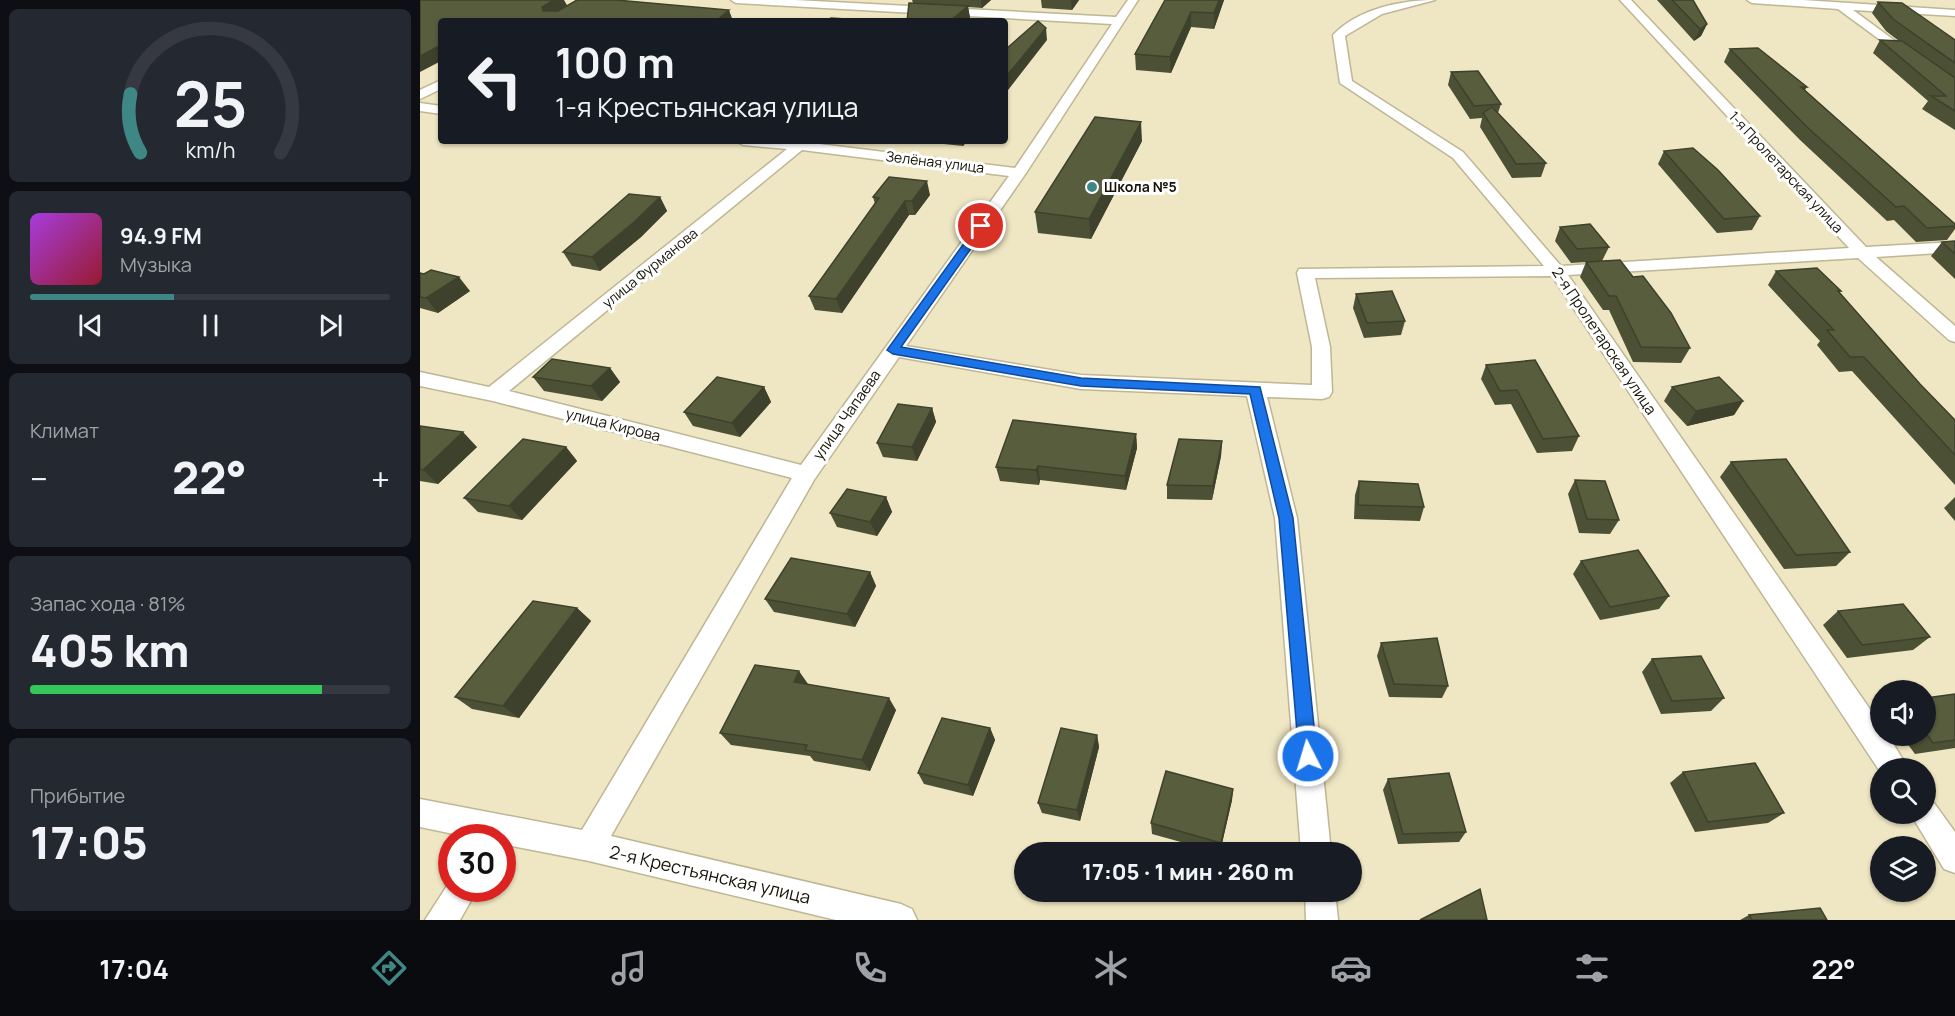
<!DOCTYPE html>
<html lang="ru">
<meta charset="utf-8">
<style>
:root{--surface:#171b24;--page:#242831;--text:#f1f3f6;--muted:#9ea1a6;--line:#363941;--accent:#3f8784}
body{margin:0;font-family:Manrope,sans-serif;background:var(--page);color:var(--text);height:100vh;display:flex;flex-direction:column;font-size:22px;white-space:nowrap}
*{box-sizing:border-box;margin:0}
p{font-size:20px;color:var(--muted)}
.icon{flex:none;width:33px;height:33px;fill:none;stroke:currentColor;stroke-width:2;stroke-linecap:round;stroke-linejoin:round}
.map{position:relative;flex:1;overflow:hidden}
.side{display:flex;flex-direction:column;gap:9px;padding:9px;background:#0d0f14;width:420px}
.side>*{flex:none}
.guide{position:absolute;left:18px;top:18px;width:570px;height:126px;border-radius:6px;box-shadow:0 2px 4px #0004;background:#171b24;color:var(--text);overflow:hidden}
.tools{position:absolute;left:1450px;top:680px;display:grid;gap:12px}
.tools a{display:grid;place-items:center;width:66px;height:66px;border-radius:50%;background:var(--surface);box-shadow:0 2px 4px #0004;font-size:30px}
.speed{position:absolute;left:18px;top:824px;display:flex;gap:12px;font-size:30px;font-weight:700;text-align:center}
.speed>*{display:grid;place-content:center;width:78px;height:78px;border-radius:50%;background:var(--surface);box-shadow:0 2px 4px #0004;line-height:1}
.speed .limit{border:9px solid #d22;background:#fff;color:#111}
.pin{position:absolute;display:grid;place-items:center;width:51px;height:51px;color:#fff;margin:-26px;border:3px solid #fff;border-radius:50%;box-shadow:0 2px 6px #0007}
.me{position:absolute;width:66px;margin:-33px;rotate:355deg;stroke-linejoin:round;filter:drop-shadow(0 0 4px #0008)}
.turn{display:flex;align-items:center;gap:21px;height:126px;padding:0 18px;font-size:27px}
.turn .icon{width:78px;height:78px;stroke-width:2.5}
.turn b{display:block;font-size:42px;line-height:51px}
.big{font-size:45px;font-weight:800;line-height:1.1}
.side .widget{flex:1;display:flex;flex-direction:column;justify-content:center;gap:9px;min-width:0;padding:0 21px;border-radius:9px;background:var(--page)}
.side .dial{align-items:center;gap:0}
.dial svg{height:156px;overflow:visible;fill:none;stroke:var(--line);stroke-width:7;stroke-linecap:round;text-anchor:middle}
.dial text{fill:var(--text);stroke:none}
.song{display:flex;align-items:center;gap:18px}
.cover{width:72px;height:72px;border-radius:9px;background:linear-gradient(135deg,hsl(280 70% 55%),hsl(350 70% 35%))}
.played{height:6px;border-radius:3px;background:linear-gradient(90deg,var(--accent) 40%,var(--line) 40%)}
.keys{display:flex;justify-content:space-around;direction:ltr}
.heat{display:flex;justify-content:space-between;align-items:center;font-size:33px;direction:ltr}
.charge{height:9px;border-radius:4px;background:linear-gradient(90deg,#34c759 81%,var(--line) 0)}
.trip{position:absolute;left:594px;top:842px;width:348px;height:60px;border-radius:30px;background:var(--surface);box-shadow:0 2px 4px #0004;font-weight:800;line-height:60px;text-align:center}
.dock{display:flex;height:96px;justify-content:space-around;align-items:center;background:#090b0e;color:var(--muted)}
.dock .icon{width:42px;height:42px}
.dock .active{color:var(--accent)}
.dock b{font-size:27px;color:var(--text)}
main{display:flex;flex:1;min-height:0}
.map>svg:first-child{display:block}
</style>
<main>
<section class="side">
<div class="widget dial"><svg viewBox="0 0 100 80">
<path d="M14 69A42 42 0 1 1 86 69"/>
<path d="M14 69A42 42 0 0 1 9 39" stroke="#3f8784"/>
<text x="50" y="56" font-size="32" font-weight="700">25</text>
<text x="50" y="72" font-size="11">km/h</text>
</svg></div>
<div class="widget">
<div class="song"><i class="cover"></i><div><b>94.9 FM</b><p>Музыка</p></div></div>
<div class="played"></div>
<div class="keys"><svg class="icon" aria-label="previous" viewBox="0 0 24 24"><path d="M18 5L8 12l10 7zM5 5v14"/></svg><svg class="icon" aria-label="pause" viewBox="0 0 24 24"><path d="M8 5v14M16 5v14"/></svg><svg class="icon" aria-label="next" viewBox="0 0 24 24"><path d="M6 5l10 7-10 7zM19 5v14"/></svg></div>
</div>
<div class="widget"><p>Климат</p>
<div class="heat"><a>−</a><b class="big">22°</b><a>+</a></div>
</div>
<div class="widget"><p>Запас хода · 81%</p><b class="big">405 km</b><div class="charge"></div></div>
<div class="widget"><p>Прибытие</p><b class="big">17:05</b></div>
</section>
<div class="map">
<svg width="1535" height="920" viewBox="0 0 1535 920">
<rect width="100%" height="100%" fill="#efe7c3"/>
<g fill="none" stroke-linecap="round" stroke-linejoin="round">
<defs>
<g id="minor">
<path d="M 311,0 L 375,0 L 696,17 L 708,0 L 718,0 L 606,173 L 486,346 L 661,375 L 892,385 L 892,347 L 877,273 L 879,269 L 1124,266 L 1033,158 L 920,83 L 913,35 C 938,9 981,0 1015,0 L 962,14 L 925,36 L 932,81 L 1043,152 L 1141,266 L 1429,248 L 1200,0 L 1211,0 L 1446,247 L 1535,242 L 1535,252 L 1456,257 L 1535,326 L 1535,342 L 1529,340 L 1438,258 L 1148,275 L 1461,725 L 1461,735 L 1468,735 L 1488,768 L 1461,768 L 1461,773 L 1132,276 L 895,278 L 910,347 L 912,392 L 909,397 L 902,399 L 847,397 L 877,518 L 911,852 L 881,852 L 855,518 L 827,396 L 661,389 L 479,357 L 394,480 L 191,836 L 481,904 L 492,909 L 497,920 L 416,920 L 169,861 L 82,844 L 82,837 L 48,837 L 0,827 L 0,799 L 162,830 L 372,478 L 73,401 L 0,386 L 0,372 L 69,387 L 367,149 L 323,145 L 316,141 L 392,141 L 391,143 L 595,168 L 692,24 L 316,3 ZM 382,150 L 589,176 L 381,465 L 89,391 Z"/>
<polygon points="1327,0 1383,0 1535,10 1535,16 1433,10 1535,85 1535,95 1418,9 1332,3"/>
<polygon points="21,80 21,89 0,99 0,90"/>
<polygon points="0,103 21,106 21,114 0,111"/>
<polygon points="1506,799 1514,803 1535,832 1535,873 1524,869 1490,813 1506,813"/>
<polygon points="32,878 32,888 58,888 40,920 5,920"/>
<polygon points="885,891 915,891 918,920 886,920"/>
</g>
</defs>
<use href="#minor" stroke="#beb694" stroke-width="3"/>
<use href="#minor" fill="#fff" fill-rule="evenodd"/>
</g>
<g fill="#4c5035">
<polygon points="492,0 571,0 562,8 548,7 550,18 547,21 487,21 493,3"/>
<polygon points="621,0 659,0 652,10 622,8"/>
<polygon points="745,0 804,0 794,29 771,27 751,73 716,70 715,54"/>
<polygon points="1237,0 1273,0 1287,24 1281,36 1274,41"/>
<polygon points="1458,2 1535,40 1535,130 1502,109 1508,101 1453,53 1460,40 1479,41 1466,31 1452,13"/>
<polygon points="1310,49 1387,87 1385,90 1535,224 1535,229 1527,240 1496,242 1474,220 1467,221 1380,140 1304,62"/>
<polygon points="1031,72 1081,104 1078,113 1126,163 1121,177 1092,178 1060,127 1062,118 1050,119 1028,85"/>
<polygon points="513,141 547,141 543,146 514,143"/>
<polygon points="722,141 671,239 618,233 615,212"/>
<polygon points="1244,151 1340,216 1332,230 1297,233 1238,164"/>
<polygon points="510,195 495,215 489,215 422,313 395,310 389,296 455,204 453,197"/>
<polygon points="240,197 247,211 221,237 180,271 152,266 143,252"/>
<polygon points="1140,227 1189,247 1182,261 1151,263 1135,241"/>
<polygon points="1535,241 1535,279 1511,256 1522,242"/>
<polygon points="1166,262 1270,348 1261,363 1213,362 1189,310 1183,310 1160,277"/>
<polygon points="1356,271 1421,291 1419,293 1500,384 1535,420 1535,485 1432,371 1419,372 1397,345 1400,341 1348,285"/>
<polygon points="0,273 4,274 50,291 18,313 0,308"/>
<polygon points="936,294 985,321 981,335 944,338 933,308"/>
<polygon points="1066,365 1159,436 1152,451 1117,453 1091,404 1075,405 1061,379"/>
<polygon points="190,368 200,382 182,401 124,391 113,377"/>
<polygon points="344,387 351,402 320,437 273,426 264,412"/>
<polygon points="1252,387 1323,401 1314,415 1267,426 1244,401"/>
<polygon points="512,408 516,422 497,461 463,457 457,443"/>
<polygon points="0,426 57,447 18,484 0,481"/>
<polygon points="716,434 717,448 706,490 620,480 619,485 580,481 576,467"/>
<polygon points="802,441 801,456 792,500 747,499 747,485"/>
<polygon points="146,447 157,461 102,520 58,512 44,498"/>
<polygon points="1311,462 1430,552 1416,566 1364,569 1300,477"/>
<polygon points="1155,480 1199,520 1190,534 1159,533 1148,494"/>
<polygon points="939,481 1004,507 1000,521 934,519 935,495"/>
<polygon points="466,497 472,512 457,536 417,527 410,513"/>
<polygon points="1535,497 1535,521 1524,508"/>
<polygon points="1161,561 1249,596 1239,609 1180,620 1153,574"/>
<polygon points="450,572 456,586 435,627 354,612 345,599"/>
<polygon points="157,608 171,621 99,718 52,709 35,697"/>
<polygon points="1418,611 1510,637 1493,650 1427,658 1403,625"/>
<polygon points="961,643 1028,686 1022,698 969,697 957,656"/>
<polygon points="1232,659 1304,698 1291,711 1241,714 1222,672"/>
<polygon points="387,684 476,710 450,771 394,761 390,756 311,745 300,733"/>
<polygon points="1535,694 1535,748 1495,754 1481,735 1506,735 1506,698"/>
<polygon points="570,728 575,740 553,796 504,784 498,773"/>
<polygon points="677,735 679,747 660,821 622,813 618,803"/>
<polygon points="1263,772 1364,813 1348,823 1275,832 1250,783"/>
<polygon points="968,779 1046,832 1039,842 978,844 963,790"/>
<polygon points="813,789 812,800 800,852 797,852 732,834 731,823"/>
<polygon points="1329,915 1407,920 1320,920"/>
</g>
<g fill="#3e412b">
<polygon points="120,0 144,0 148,7 128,19 123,11"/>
<polygon points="561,0 571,0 562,8"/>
<polygon points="651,0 659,0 652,10"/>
<polygon points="799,0 804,0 794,29 794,13"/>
<polygon points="548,6 550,18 547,21 530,21"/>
<polygon points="309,10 313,21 296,21"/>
<polygon points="771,12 771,27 751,73 750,57"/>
<polygon points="1287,24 1281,36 1274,41 1280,29"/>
<polygon points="626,28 627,40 585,94 585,78"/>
<polygon points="21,45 21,61 0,72 0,56"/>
<polygon points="721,122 722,141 671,239 669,219"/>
<polygon points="542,141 547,141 543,146"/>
<polygon points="507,181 510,195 495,215 492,201"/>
<polygon points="240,197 247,211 221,237 180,271 172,257"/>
<polygon points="485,201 489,215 422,313 416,299"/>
<polygon points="39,277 50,291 18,313 6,298"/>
<polygon points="190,368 200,382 182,401 171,386"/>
<polygon points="344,387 351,402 320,437 312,423"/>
<polygon points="1323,401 1314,415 1267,426 1276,411"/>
<polygon points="512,408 516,422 497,461 492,447"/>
<polygon points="43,432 57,447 18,484 3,470"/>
<polygon points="716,434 717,448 706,490 705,476"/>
<polygon points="802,441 801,456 792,500 793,486"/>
<polygon points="146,447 157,461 102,520 89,506"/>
<polygon points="618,466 620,480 619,485 616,470"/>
<polygon points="466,497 472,512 457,536 450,522"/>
<polygon points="450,572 456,586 435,627 427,614"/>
<polygon points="157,608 171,621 99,718 83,706"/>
<polygon points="379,671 388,684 383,694 374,682"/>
<polygon points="469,698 476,710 450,771 442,760"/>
<polygon points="570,728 575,740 553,796 548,785"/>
<polygon points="677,735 679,747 660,821 657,810"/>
<polygon points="813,789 812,800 800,852 801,843"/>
</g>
<g fill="#585d3e" stroke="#3e412b" stroke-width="1.5">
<polygon points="0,0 134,0 122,7 123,11 138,11 157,0 196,0 309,10 296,21 21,21 21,45 0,56"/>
<polygon points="745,0 799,0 794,13 771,12 750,57 715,54"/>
<polygon points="1252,0 1273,0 1287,24 1280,29"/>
<polygon points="1458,2 1482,3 1535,40 1535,63 1473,19"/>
<polygon points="489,3 548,6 530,21 487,21"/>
<polygon points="411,18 439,20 438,21 408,21"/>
<polygon points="618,21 626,28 585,78 585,50"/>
<polygon points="1460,40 1482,41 1535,78 1535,111 1511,96 1526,96"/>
<polygon points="1338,48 1387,87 1381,87 1535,224 1535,226 1507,228 1484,206 1476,207 1387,127 1310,49"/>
<polygon points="1058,71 1081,104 1054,106 1031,72"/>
<polygon points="1072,107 1126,163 1096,164 1063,113"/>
<polygon points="675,117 721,122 669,219 615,212"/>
<polygon points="1273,148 1298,170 1340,216 1304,219 1244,151"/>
<polygon points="469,177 507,181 492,201 485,201 416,299 389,296 459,198 453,197"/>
<polygon points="209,194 240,197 213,223 172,257 143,252"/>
<polygon points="1170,224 1189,247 1157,249 1140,227"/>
<polygon points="1535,241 1535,254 1522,242"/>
<polygon points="1200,260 1213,277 1223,276 1251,313 1270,348 1221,347 1196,296 1189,296 1166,262"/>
<polygon points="1397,268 1421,291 1418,291 1500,384 1535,420 1535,455 1444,357 1430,357 1407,330 1414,330 1356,271"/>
<polygon points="11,270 39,277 6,298 0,297 0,273 4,274"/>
<polygon points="972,291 985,321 947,323 936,294"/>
<polygon points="132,359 190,368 171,386 113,377"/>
<polygon points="1115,360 1159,436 1123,439 1097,390 1080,391 1066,365"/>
<polygon points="297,377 344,387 312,423 264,412"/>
<polygon points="1299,377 1323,401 1276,411 1252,387"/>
<polygon points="478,404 512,408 492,447 457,443"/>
<polygon points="593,420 716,434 705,476 618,466 616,470 576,467"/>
<polygon points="0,426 43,432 3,470 0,469"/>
<polygon points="103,439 146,447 89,506 44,498"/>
<polygon points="759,439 802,441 793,486 747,485"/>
<polygon points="1366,459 1430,552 1376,555 1311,462"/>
<polygon points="1155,480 1185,481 1199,520 1167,519"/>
<polygon points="939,481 998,484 1004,507 938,505"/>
<polygon points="427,489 466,497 450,522 410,513"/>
<polygon points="1218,550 1249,596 1190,607 1161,561"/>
<polygon points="371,558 450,572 427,614 345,599"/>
<polygon points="113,601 157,608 83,706 35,697"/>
<polygon points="1483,604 1510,637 1442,645 1418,611"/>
<polygon points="1017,638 1028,686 974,684 961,643"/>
<polygon points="1281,656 1304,698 1252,701 1232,659"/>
<polygon points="335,665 379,671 374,682 469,698 442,760 385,750 387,745 300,733"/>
<polygon points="1535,694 1535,740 1513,743 1506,733 1506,698"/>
<polygon points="522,718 570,728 548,785 498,773"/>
<polygon points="641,728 677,735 657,810 618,803"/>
<polygon points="1335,763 1364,813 1288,822 1263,772"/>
<polygon points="746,771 813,789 801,843 731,823"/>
<polygon points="1029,773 1046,832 983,834 968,779"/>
<polygon points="1060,889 1067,920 1000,920"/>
<polygon points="1400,908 1407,920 1332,920 1329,915"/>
</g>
<polygon fill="#1a73e8" stroke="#114b97" stroke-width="1.5" points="561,223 567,226 481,347 661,378 840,387 873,518 897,756 894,763 888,765 881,763 879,756 859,518 830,394 661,386 473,354 467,350 558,224"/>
<circle fill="#3f8784" stroke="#fff" stroke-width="2" cx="672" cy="187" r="6"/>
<g text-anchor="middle" stroke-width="6" stroke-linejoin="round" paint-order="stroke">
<g font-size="14" fill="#161306" stroke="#fff">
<text transform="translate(515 162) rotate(7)" y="5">Зелёная улица</text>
<text transform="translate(1366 172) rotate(47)" y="5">1-я Пролетарская улица</text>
<text transform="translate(230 268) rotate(-39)" y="5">улица Фурманова</text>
</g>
<g font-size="14" font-weight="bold" fill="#161306" stroke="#fff" text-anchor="start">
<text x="684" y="192">Школа №5</text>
</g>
<g font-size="15" fill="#161306" stroke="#fff">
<text transform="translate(1184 341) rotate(56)" y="5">2-я Пролетарская улица</text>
<text transform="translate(427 415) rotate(-55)" y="5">улица Чапаева</text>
<text transform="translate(193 425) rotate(14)" y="5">улица Кирова</text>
</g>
<g font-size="18" fill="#161306" stroke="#fff">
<text transform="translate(290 875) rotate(13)" y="6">2-я Крестьянская улица</text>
</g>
</g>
</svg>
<div class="tools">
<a><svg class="icon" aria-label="sound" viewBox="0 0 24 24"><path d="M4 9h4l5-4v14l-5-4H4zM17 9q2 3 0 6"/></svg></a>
<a><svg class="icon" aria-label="search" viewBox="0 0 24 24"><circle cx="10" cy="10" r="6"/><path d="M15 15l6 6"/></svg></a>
<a><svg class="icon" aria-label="layers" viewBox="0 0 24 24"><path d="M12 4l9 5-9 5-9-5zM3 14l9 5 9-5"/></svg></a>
</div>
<div class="speed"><div class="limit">30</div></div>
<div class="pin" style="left:561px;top:226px;background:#d93025"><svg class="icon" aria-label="arrive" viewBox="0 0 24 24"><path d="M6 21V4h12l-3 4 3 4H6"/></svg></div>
<svg class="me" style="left:888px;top:756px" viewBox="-20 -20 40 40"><circle r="17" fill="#1a73e8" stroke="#fff" stroke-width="3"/><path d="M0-11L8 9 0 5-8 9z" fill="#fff"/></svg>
<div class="trip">17:05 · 1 мин · 260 m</div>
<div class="guide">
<div class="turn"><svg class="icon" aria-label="left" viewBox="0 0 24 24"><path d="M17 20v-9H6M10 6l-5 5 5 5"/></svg><div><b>100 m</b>1-я Крестьянская улица</div></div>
</div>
</div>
</main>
<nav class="dock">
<b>17:04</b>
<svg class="icon active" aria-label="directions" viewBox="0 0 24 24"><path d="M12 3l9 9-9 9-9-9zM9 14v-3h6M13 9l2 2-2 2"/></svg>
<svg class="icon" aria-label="music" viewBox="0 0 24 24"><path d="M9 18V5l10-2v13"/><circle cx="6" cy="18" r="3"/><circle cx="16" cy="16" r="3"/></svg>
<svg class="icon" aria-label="phone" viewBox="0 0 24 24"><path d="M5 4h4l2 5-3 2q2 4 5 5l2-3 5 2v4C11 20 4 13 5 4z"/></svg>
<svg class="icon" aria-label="climate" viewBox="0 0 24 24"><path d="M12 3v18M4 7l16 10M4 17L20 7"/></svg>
<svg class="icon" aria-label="car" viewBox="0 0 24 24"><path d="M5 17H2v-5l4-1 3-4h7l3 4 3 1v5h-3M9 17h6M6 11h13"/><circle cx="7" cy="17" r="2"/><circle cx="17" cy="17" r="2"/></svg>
<svg class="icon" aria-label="filters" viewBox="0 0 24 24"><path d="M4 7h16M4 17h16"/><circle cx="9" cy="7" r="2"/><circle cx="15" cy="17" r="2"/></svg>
<b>22°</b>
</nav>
